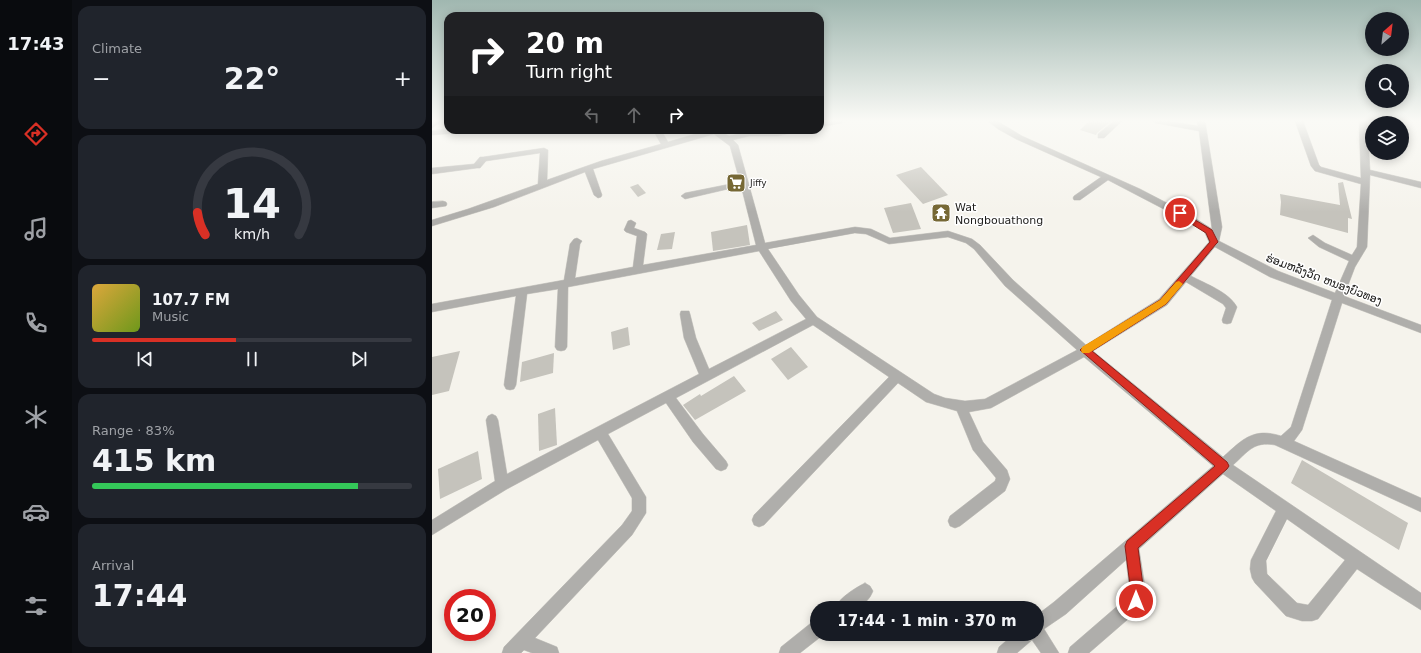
<!DOCTYPE html>
<meta charset="utf-8">
<style>
:root{--surface:#171b24;--page:#20242c;--text:#f1f3f6;--muted:#9ea1a6;--line:#363941;--accent:#d93025}
body{margin:0;font-family:"DejaVu Sans","Noto Sans Lao",sans-serif;background:var(--page);color:var(--text);height:100vh;display:flex;flex-direction:column;font-size:15px;white-space:nowrap}
*{box-sizing:border-box;margin:0}
p{font-size:13px;color:var(--muted)}
.icon{flex:none;width:22px;height:22px;fill:none;stroke:currentColor;stroke-width:2;stroke-linecap:round;stroke-linejoin:round}
.map{position:relative;flex:1;overflow:hidden}
.side{display:flex;flex-direction:column;gap:6px;padding:6px;background:#0d0f14;width:360px}
.side>*{flex:none}
.banner{position:absolute;left:12px;top:12px;width:380px;height:122px;border-radius:12px;box-shadow:0 2px 10px #0003;background:#202124;color:#fff;overflow:hidden}
.needle{width:26px;rotate:28deg}
.tools{position:absolute;left:933px;top:12px;display:grid;gap:8px}
.tools a{display:grid;place-items:center;width:44px;height:44px;border-radius:50%;background:var(--surface);box-shadow:0 2px 10px #0003;font-size:20px}
.speed{position:absolute;left:12px;top:589px;display:flex;gap:8px;font-size:20px;font-weight:700;text-align:center}
.speed>*{display:grid;place-content:center;width:52px;height:52px;border-radius:50%;background:var(--surface);box-shadow:0 2px 10px #0003;line-height:1}
.speed .limit{border:6px solid #d22;background:#fff;color:#111}
.pin{position:absolute;display:grid;place-items:center;width:34px;height:34px;color:#fff;margin:-17px;border:2px solid #fff;border-radius:50%;box-shadow:0 1px 4px #0007}
.me{position:absolute;width:44px;margin:-22px;rotate:0deg;stroke-linejoin:round;filter:drop-shadow(0 0 3px #0008)}
.turn{display:flex;align-items:center;gap:14px;height:84px;padding:0 16px;font-size:18px}
.turn .icon{width:52px;height:52px;stroke-width:2.5}
.turn b{display:block;font-size:28px;line-height:34px}
.lanes{display:flex;align-items:center;height:38px;padding:0 16px;background:#0003;justify-content:center;gap:20px;direction:ltr}
.lanes .off{opacity:.35}
.big{font-size:30px;font-weight:600;line-height:1.1}
.side .card{flex:1;display:flex;flex-direction:column;justify-content:center;gap:6px;min-width:0;padding:0 14px;border-radius:12px;background:var(--page)}
.side .dial{align-items:center;gap:0}
.dial svg{height:104px;overflow:visible;fill:none;stroke:var(--line);stroke-width:7;stroke-linecap:round;text-anchor:middle}
.dial text{fill:var(--text);stroke:none}
.song{display:flex;align-items:center;gap:12px}
.cover{width:48px;height:48px;border-radius:6px;background:linear-gradient(135deg,hsl(40 70% 55%),hsl(80 70% 35%))}
.played{height:4px;border-radius:2px;background:linear-gradient(90deg,var(--accent) 45%,var(--line) 45%)}
.keys{display:flex;justify-content:space-around;direction:ltr}
.heat{display:flex;justify-content:space-between;align-items:center;font-size:22px;direction:ltr}
.charge{height:6px;border-radius:3px;background:linear-gradient(90deg,#34c759 83%,var(--line) 0)}
.trip{position:absolute;left:378px;top:601px;width:234px;height:40px;border-radius:20px;background:var(--surface);box-shadow:0 2px 10px #0003;font-weight:600;line-height:40px;text-align:center}
main{display:flex;flex:1;min-height:0}
.dock{display:flex;flex-direction:column;width:72px;justify-content:space-around;align-items:center;background:#090b0e;color:var(--muted)}
.dock .icon{width:28px;height:28px}
.dock .on{color:var(--accent)}
.dock b{font-size:18px;color:var(--text)}
.map>svg:first-child{display:block}
</style>
<main>
<nav class="dock">
<b>17:43</b>
<svg class="icon on" aria-label="directions" viewBox="0 0 24 24"><path d="M12 3l9 9-9 9-9-9zM9 14v-3h6M13 9l2 2-2 2"/></svg>
<svg class="icon" aria-label="music" viewBox="0 0 24 24"><path d="M9 18V5l10-2v13"/><circle cx="6" cy="18" r="3"/><circle cx="16" cy="16" r="3"/></svg>
<svg class="icon" aria-label="phone" viewBox="0 0 24 24"><path d="M5 4h4l2 5-3 2q2 4 5 5l2-3 5 2v4C11 20 4 13 5 4z"/></svg>
<svg class="icon" aria-label="climate" viewBox="0 0 24 24"><path d="M12 3v18M4 7l16 10M4 17L20 7"/></svg>
<svg class="icon" aria-label="car" viewBox="0 0 24 24"><path d="M5 17H2v-5l4-1 3-4h7l3 4 3 1v5h-3M9 17h6M6 11h13"/><circle cx="7" cy="17" r="2"/><circle cx="17" cy="17" r="2"/></svg>
<svg class="icon" aria-label="filters" viewBox="0 0 24 24"><path d="M4 7h16M4 17h16"/><circle cx="9" cy="7" r="2"/><circle cx="15" cy="17" r="2"/></svg>
</nav>
<section class="side">
<div class="card"><p>Climate</p>
<div class="heat"><a>−</a><b class="big">22°</b><a>+</a></div>
</div>
<div class="card dial"><svg viewBox="0 0 100 80">
<path d="M14 69A42 42 0 1 1 86 69"/>
<path d="M14 69A42 42 0 0 1 8 52" stroke="#d93025"/>
<text x="50" y="56" font-size="32" font-weight="700">14</text>
<text x="50" y="72" font-size="11">km/h</text>
</svg></div>
<div class="card">
<div class="song"><i class="cover"></i><div><b>107.7 FM</b><p>Music</p></div></div>
<div class="played"></div>
<div class="keys"><svg class="icon" aria-label="previous" viewBox="0 0 24 24"><path d="M18 5L8 12l10 7zM5 5v14"/></svg><svg class="icon" aria-label="pause" viewBox="0 0 24 24"><path d="M8 5v14M16 5v14"/></svg><svg class="icon" aria-label="next" viewBox="0 0 24 24"><path d="M6 5l10 7-10 7zM19 5v14"/></svg></div>
</div>
<div class="card"><p>Range · 83%</p><b class="big">415 km</b><div class="charge"></div></div>
<div class="card"><p>Arrival</p><b class="big">17:44</b></div>
</section>
<div class="map">
<svg width="989" height="653" viewBox="0 0 989 653">
<rect width="100%" height="100%" fill="#f5f3ec"/>
<g fill="#c5c3bc">
<polygon points="657,121 680,121 665,133 664,135 648,130"/>
<polygon points="489,167 516,195 491,204 464,175"/>
<polygon points="911,182 920,219 916,218 916,233 848,215 849,202 848,194 908,205 906,183"/>
<polygon points="206,184 214,193 206,197 198,187"/>
<polygon points="479,203 489,229 461,233 452,208"/>
<polygon points="315,225 318,245 281,251 279,232"/>
<polygon points="243,232 240,249 225,250 229,234"/>
<polygon points="344,311 351,320 327,331 320,323"/>
<polygon points="196,327 198,345 181,350 179,332"/>
<polygon points="359,347 376,367 356,380 339,359"/>
<polygon points="28,351 17,391 0,395 0,357"/>
<polygon points="122,353 121,373 88,382 90,362"/>
<polygon points="302,376 314,391 263,420 251,405 268,394 269,396"/>
<polygon points="123,408 125,445 107,451 106,414"/>
<polygon points="46,451 50,479 8,499 6,469"/>
<polygon points="870,460 976,523 967,550 859,483"/>
</g>
<g fill="none" stroke-linecap="round" stroke-linejoin="round">
<defs>
<g id="minor">
<polygon points="2,121 10,121 0,128 0,122"/>
<polygon points="397,121 411,121 410,123 388,127 388,123"/>
<path d="M 556,121 L 565,121 L 590,136 L 708,189 L 758,215 L 780,229 L 767,131 L 724,123 L 720,121 L 736,121 L 766,126 L 765,121 L 773,121 L 790,227 L 787,241 L 846,271 L 903,293 L 917,261 L 887,247 L 876,238 L 881,235 L 893,243 L 920,255 L 925,247 L 929,184 L 883,171 L 879,166 L 863,121 L 871,121 L 887,165 L 889,167 L 929,178 L 927,121 L 935,121 L 938,170 L 989,182 L 989,188 L 938,175 L 935,247 L 923,267 L 912,296 L 989,325 L 989,333 L 910,303 L 870,430 L 862,441 L 989,498 L 989,512 L 843,445 C 821,441 816,452 801,465 L 989,593 L 989,610 L 951,586 L 925,569 L 886,619 L 880,621 L 870,621 L 854,616 L 823,583 L 820,578 L 818,569 L 819,560 L 844,511 L 791,474 L 707,549 L 714,593 L 710,607 L 657,653 L 636,653 L 638,647 L 697,596 L 698,593 L 694,560 L 634,614 L 612,629 L 627,653 L 609,653 L 600,640 L 585,653 L 565,653 L 567,647 L 582,634 L 605,634 L 605,615 L 622,602 L 781,466 L 652,357 L 559,408 L 537,412 L 551,442 L 575,470 L 578,479 L 573,491 L 528,526 L 523,528 L 518,526 L 516,521 L 518,516 L 563,481 L 564,478 L 541,450 L 525,411 L 494,402 L 466,383 L 332,525 L 327,527 L 322,525 L 320,520 L 322,515 L 457,377 L 381,325 L 244,398 L 271,434 L 294,461 L 296,465 L 294,469 L 289,471 L 284,469 L 261,442 L 234,403 L 176,434 L 214,497 L 214,513 L 200,535 L 103,638 L 125,647 L 127,653 L 100,653 L 92,650 L 89,653 L 70,653 L 72,647 L 190,525 L 200,511 L 200,498 L 166,440 L 75,489 L 0,535 L 0,520 L 63,481 L 54,420 L 56,416 L 60,414 L 64,416 L 66,420 L 75,474 L 267,374 L 252,338 L 248,314 L 249,311 L 257,311 L 258,314 L 264,338 L 277,369 L 374,319 L 359,301 L 327,251 L 136,287 L 135,347 L 133,350 L 129,351 L 125,350 L 123,347 L 126,289 L 95,294 L 84,385 L 82,389 L 78,390 L 74,389 L 72,385 L 84,296 L 0,312 L 0,304 L 132,280 L 138,244 L 142,239 L 145,238 L 150,241 L 148,244 L 143,278 L 201,267 L 205,236 L 194,232 L 192,230 L 196,221 L 199,220 L 204,223 L 202,228 L 213,232 L 215,234 L 211,265 L 324,245 L 309,186 L 253,199 L 249,196 L 253,193 L 308,182 L 298,146 L 282,134 L 161,169 L 170,195 L 169,197 L 166,198 L 162,195 L 153,172 L 62,207 L 0,226 L 0,220 L 36,209 L 106,184 L 108,153 L 54,161 L 48,168 L 45,168 L 0,174 L 0,168 L 42,164 L 48,157 L 51,157 L 112,148 L 116,150 L 115,180 L 169,161 L 229,144 L 221,130 L 229,130 L 236,142 L 277,130 L 286,130 L 297,136 L 317,132 L 360,130 L 359,133 L 346,136 L 317,136 L 301,140 L 306,145 L 333,243 L 423,227 L 439,229 L 458,238 L 516,231 L 540,239 L 548,245 L 581,280 L 654,345 L 727,299 L 777,242 L 773,233 L 768,228 L 676,180 L 648,200 L 642,200 L 641,198 L 642,196 L 669,177 L 584,139 L 566,129 ZM 423,233 L 434,234 L 457,244 L 516,237 L 534,243 L 542,249 L 573,286 L 645,350 L 553,399 L 533,401 L 513,398 L 502,394 L 385,317 L 367,295 L 336,249 ZM 783,247 L 838,277 L 900,300 L 859,427 L 849,436 C 821,427 810,440 791,457 L 661,351 L 735,305 L 754,282 L 791,304 L 794,308 L 790,320 L 791,323 L 795,324 L 799,323 L 805,307 C 797,292 774,284 759,276 ZM 855,519 L 913,560 L 876,605 L 865,603 L 835,574 L 834,561 Z"/>
<polygon points="682,121 690,121 672,138 666,138 666,134"/>
<polygon points="16,129 16,130 41,130 37,132 0,135 0,131"/>
<polygon points="11,201 14,202 15,204 14,206 0,208 0,202"/>
<path d="M 433,583 L 438,586 L 441,591 C 434,609 419,608 403,608 C 407,598 423,588 433,583 Z"/>
<polygon points="385,621 385,634 391,635 368,653 347,653 349,647 379,623"/>
</g>
</defs>
<use href="#minor" stroke="#ceccc6" stroke-width="1"/>
<use href="#minor" fill="#afaeab" fill-rule="evenodd"/>
</g>
<linearGradient id="sky" x2="0" y2="1"><stop stop-color="#a0b7b0"/><stop offset="0.57" stop-color="#fafaf6"/><stop offset="1" stop-color="#fafaf6" stop-opacity="0"/></linearGradient>
<rect width="989" height="212" fill="url(#sky)"/>
<polygon fill="#d93025" stroke="#8d1f18" points="748,211 780,230 786,242 784,244 734,304 660,351 795,462 797,466 795,469 706,548 712,593 709,606 704,608 700,606 698,601 699,593 693,546 695,541 783,466 648,350 650,348 728,300 778,242 774,233 745,215 744,213"/>
<polygon fill="#f59e0b" points="747,281 751,284 734,304 657,353 650,353 649,350 650,347 728,300 744,282"/>
<defs>
<symbol id="supermarket-square" viewBox="-11 -11 22 22"><rect x="-9" y="-9" width="18" height="18" rx="4" fill="#766835" stroke="#fff"/><path d="M-6-5.5h2.5l.6 2H6L4.5 2H-2.5L-4.4-4H-6ZM-1.5 3.2a1.3 1.3 0 1 0 .1 0ZM3 3.2a1.3 1.3 0 1 0 .1 0Z" fill="#fff"/></symbol>
<symbol id="temple-square" viewBox="-11 -11 22 22"><rect x="-9" y="-9" width="18" height="18" rx="4" fill="#766835" stroke="#fff"/><path d="M0-6L5-2H3V0L6.5 2.5H4V6H1.5V3h-3V6H-4V2.5H-6.5L-3 0V-2H-5Z" fill="#fff"/></symbol>
</defs>
<g fill-rule="evenodd">
<use href="#supermarket-square" x="293" y="172" width="22" height="22"/>
<use href="#temple-square" x="498" y="202" width="22" height="22"/>
</g>
<g text-anchor="middle" stroke-width="3" stroke-linejoin="round" paint-order="stroke">
<g font-size="9" fill="#1e1d1b" stroke="#fff" text-anchor="start">
<text x="318" y="186">Jiffy</text>
</g>
<g font-size="11" fill="#1e1d1b" stroke="#fff" text-anchor="start">
<text x="523" y="211">Wat<tspan x="523" dy="13">Nongbouathong</tspan></text>
</g>
<g font-size="11" fill="#1e1d1b" stroke="#fff">
<text transform="translate(892 279) rotate(21)" y="4">ຮ່ອມຫລັງວັດ ຫນອງບົວທອງ</text>
</g>
</g>
</svg>
<div class="tools">
<a><svg class="needle" viewBox="-14 -14 28 28"><path d="M0-13l5 13h-10z" fill="#e53935"/><path d="M0 13l5-13h-10z" fill="#9ea1a6"/></svg></a>
<a><svg class="icon" aria-label="search" viewBox="0 0 24 24"><circle cx="10" cy="10" r="6"/><path d="M15 15l6 6"/></svg></a>
<a><svg class="icon" aria-label="layers" viewBox="0 0 24 24"><path d="M12 4l9 5-9 5-9-5zM3 14l9 5 9-5"/></svg></a>
</div>
<div class="speed"><div class="limit">20</div></div>
<div class="pin" style="left:748px;top:213px;background:#d93025"><svg class="icon" aria-label="arrive" viewBox="0 0 24 24"><path d="M6 21V4h12l-3 4 3 4H6"/></svg></div>
<svg class="me" style="left:704px;top:601px" viewBox="-20 -20 40 40"><circle r="17" fill="#d93025" stroke="#fff" stroke-width="3"/><path d="M0-11L8 9 0 5-8 9z" fill="#fff"/></svg>
<div class="trip">17:44 · 1 min · 370 m</div>
<div class="banner">
<div class="turn"><svg class="icon" aria-label="right" viewBox="0 0 24 24"><path d="M7 20v-9h11M14 6l5 5-5 5"/></svg><div><b>20 m</b>Turn right</div></div>
<div class="lanes"><svg class="icon off" aria-label="left" viewBox="0 0 24 24"><path d="M17 20v-9H6M10 6l-5 5 5 5"/></svg><svg class="icon off" aria-label="ahead" viewBox="0 0 24 24"><path d="M12 20V5M6 11l6-6 6 6"/></svg><svg class="icon" aria-label="right" viewBox="0 0 24 24"><path d="M7 20v-9h11M14 6l5 5-5 5"/></svg></div>
</div>
</div>
</main>
